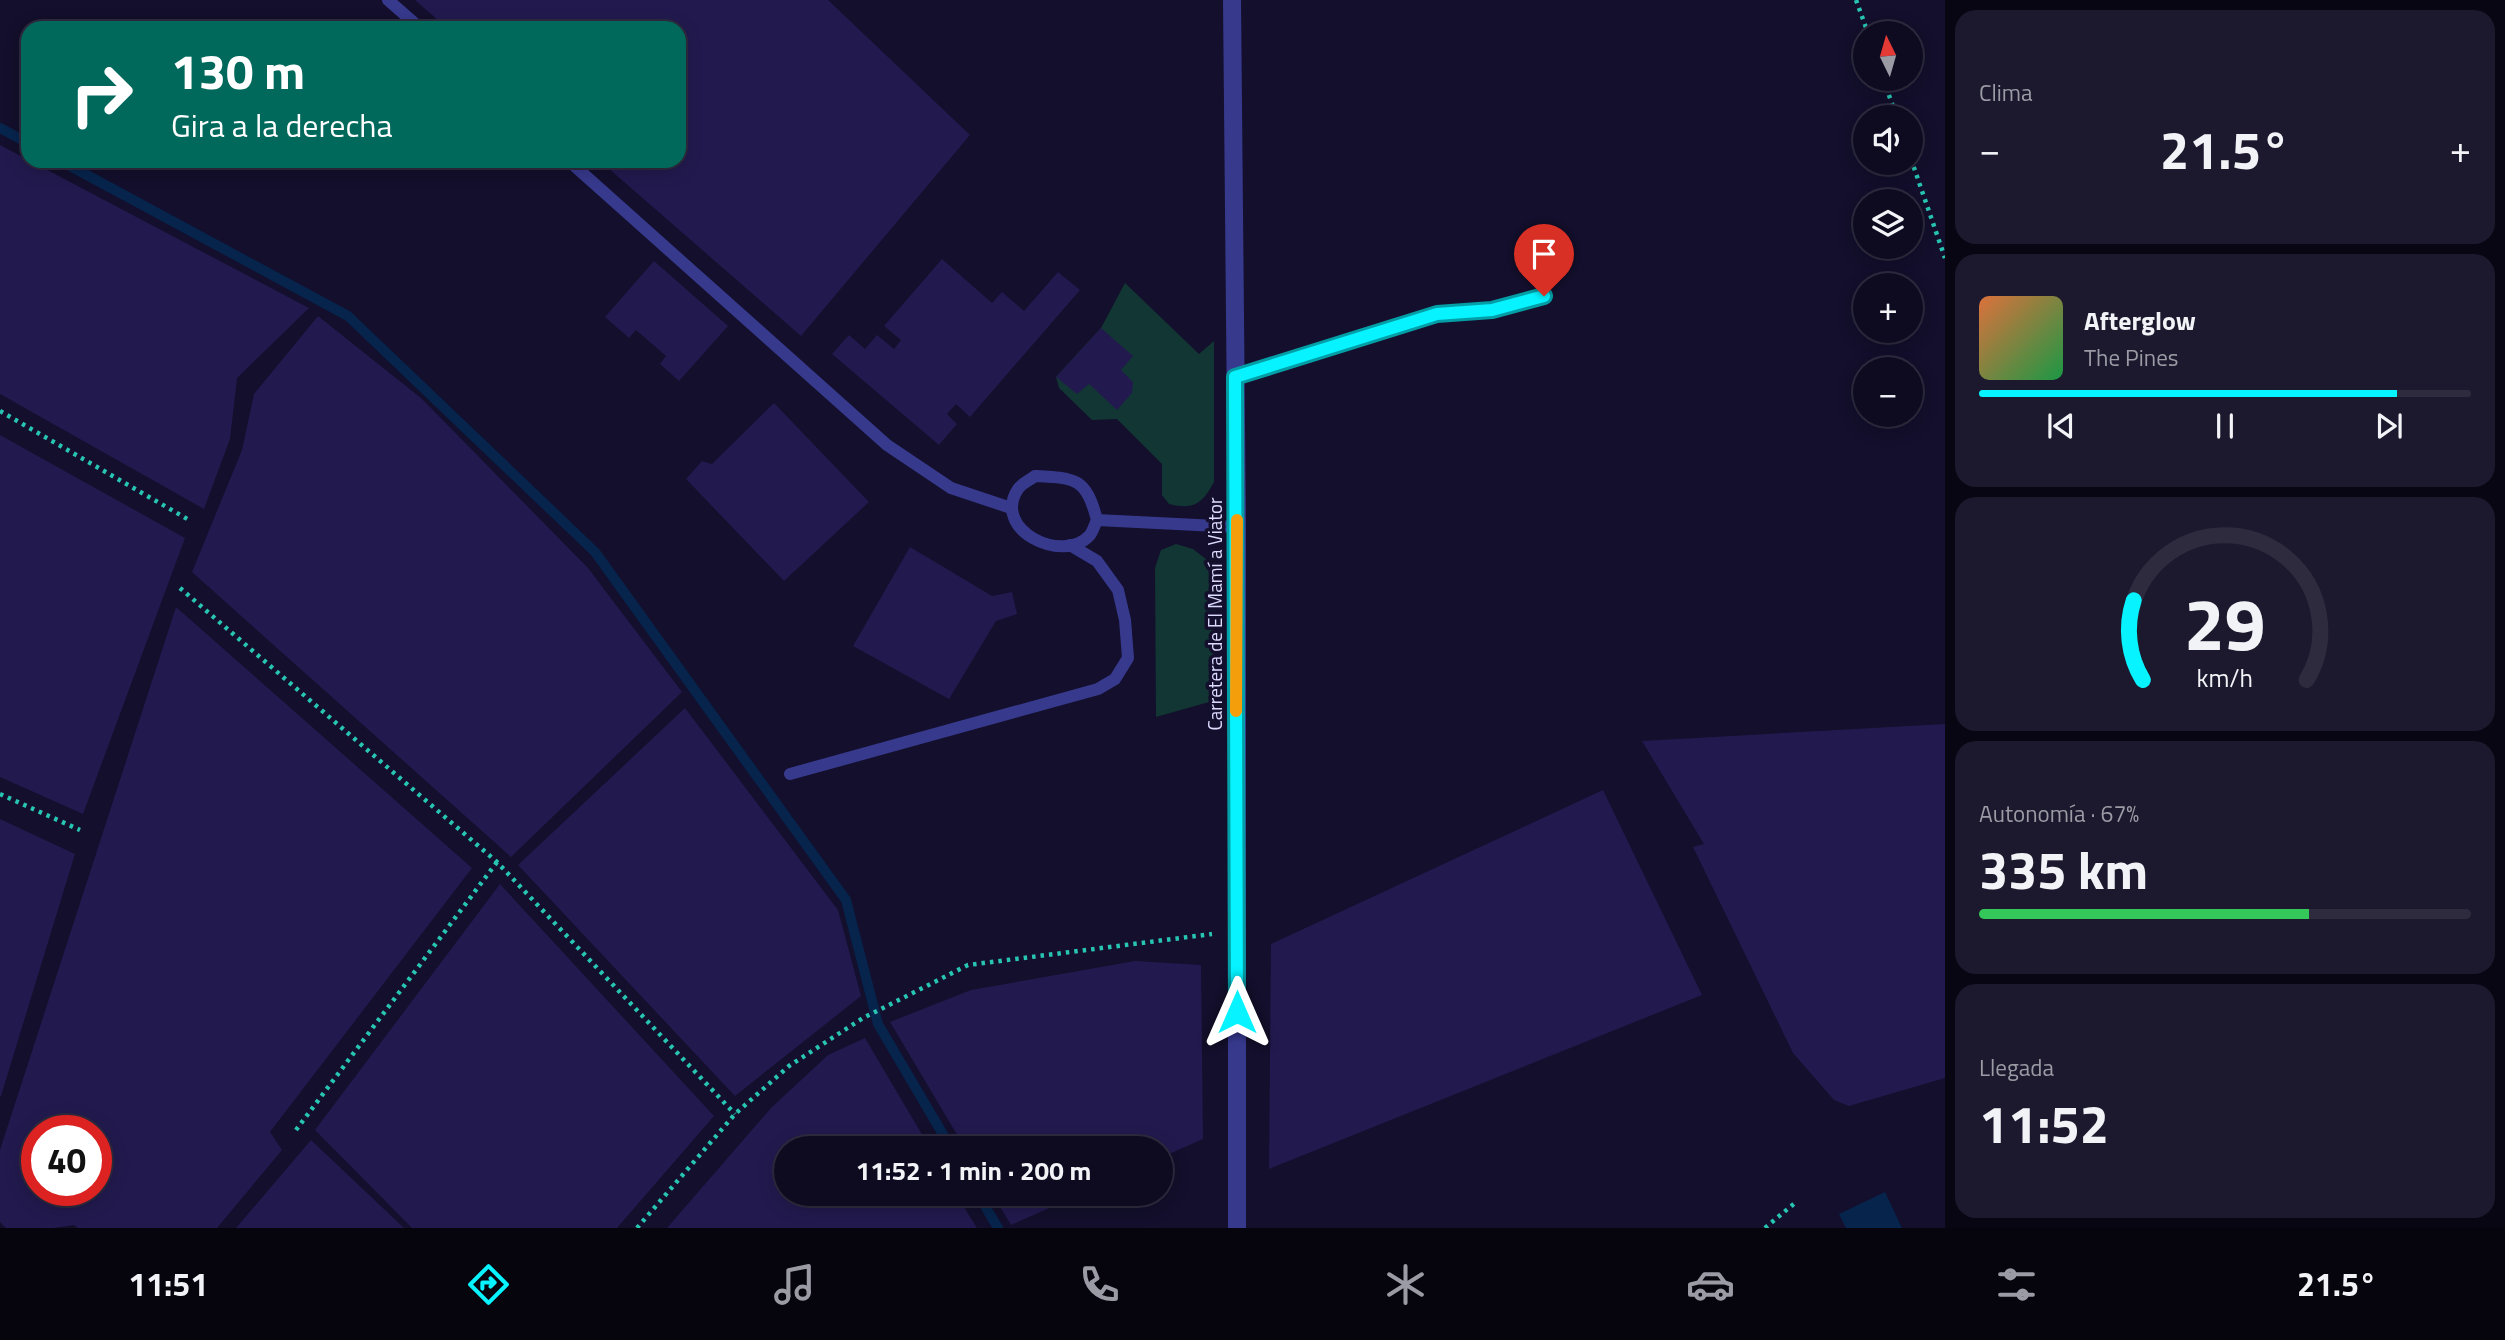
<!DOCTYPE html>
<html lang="es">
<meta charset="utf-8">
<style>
:root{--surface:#0e0b21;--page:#1c192e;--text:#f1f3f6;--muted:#9b9ba5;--line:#2e2b3f;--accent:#06f3ff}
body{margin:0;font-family:"Titillium Web",sans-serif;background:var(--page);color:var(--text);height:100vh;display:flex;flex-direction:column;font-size:26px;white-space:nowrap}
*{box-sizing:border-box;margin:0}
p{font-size:23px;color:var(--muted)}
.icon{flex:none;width:38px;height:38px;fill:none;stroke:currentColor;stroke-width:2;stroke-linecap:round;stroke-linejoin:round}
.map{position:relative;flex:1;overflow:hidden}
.details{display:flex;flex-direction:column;gap:10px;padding:10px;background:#080612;width:560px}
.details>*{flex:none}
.guide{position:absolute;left:21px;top:21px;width:665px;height:147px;border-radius:21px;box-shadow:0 4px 18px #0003,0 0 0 2px var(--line);background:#00695c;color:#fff;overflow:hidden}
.needle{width:46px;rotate:355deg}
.controls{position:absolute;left:1853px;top:21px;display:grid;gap:14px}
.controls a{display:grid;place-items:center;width:70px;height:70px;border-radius:50%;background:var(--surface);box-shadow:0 4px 18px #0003,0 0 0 2px var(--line);font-size:35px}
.speed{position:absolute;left:21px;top:1115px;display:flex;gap:14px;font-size:35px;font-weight:700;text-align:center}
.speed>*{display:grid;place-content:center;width:91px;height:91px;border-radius:50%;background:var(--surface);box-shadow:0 4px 18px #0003,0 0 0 2px var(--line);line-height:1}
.speed .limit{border:10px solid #d22;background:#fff;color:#111}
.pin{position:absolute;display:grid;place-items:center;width:60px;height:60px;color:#fff;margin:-72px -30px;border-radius:50% 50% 50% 0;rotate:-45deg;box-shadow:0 0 7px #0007}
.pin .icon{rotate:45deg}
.me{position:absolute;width:77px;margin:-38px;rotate:0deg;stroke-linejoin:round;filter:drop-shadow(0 0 5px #0008)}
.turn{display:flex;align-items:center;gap:24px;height:147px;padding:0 35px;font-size:32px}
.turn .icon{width:91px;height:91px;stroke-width:2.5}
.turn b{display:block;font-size:49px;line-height:60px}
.big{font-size:52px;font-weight:700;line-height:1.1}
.details .card{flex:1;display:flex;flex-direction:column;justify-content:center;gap:10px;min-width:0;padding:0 24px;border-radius:21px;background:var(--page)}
.details .dial{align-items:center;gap:0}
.dial svg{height:182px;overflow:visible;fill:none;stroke:var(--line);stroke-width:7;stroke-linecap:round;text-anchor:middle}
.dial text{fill:var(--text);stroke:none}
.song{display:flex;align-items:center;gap:21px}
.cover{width:84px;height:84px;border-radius:10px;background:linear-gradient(135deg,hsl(20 70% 55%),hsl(140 70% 35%))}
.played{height:7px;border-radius:4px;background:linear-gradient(90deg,var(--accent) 85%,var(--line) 85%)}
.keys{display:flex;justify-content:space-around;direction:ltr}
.heat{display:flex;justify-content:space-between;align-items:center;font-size:38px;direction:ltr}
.charge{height:10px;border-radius:5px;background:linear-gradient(90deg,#34c759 67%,var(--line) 0)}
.trip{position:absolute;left:774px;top:1136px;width:399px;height:70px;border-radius:35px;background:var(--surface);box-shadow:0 4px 18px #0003,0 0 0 2px var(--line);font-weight:700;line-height:70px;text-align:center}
.tabs{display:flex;height:112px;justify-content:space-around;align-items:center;background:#06040d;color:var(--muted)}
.tabs .icon{width:49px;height:49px}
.tabs .on{color:var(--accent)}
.tabs b{font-size:32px;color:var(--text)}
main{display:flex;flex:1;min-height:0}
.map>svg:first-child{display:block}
</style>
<main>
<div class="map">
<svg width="1945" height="1228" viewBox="0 0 1945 1228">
<rect width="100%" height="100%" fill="#130f2c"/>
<g fill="#123633">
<path d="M 1125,283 L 1199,354 L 1214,341 L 1214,482 C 1202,504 1194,510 1169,504 L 1162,495 L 1162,464 L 1117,419 L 1092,420 L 1059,388 L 1056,377 L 1101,328 Z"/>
<polygon points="1176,544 1193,549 1215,566 1216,700 1156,717 1155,568 1161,550"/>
</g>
<polygon fill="#07244d" points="1885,1192 1902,1228 1846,1228 1839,1214"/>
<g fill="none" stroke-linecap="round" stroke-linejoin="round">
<g stroke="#07244d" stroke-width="10">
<polyline points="0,128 28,143"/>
<polyline points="61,161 348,316 595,552 846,900 878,1024 951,1148"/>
<polyline points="978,1194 998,1228"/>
</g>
</g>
<g fill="#221a4e" fill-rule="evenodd">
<polygon points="415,0 828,0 970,135 801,336 600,161 679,161 679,28 447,28"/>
<polygon points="0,145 309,308 237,378 230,439 204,509 0,394"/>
<polygon points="942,259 992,303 1002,292 1024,311 1058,272 1080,290 970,417 956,404 947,414 957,424 939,445 832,354 849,335 865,349 877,335 894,349 901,340 884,326"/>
<polygon points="654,261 728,326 679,381 660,364 666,356 636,330 629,338 605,317"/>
<polygon points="318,316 421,398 588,568 682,692 511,857 192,572 242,450 254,394"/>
<polygon points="1101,328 1133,356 1121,370 1133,382 1132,393 1117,410 1089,384 1077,394 1056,377"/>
<polygon points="774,403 869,502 784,581 686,479 702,461 712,464"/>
<polygon points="0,435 185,538 83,814 0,777"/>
<polygon points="910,547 992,596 1012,592 1017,614 996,621 949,699 853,646"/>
<path d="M 176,607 L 472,868 L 270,1132 L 282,1150 L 217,1228 L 78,1228 L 74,1225 L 54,1228 L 6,1228 L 0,1222 L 0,1150 ZM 37,1130 L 96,1130 L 96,1190 L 37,1190 Z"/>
<polygon points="685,708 838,910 861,996 735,1096 518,865"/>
<polygon points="1945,724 1945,1078 1849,1106 1834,1100 1793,1053 1693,847 1704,844 1642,741"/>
<polygon points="1603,790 1702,995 1269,1169 1271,944"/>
<polygon points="0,819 75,854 1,1096 0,1096"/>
<polygon points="500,884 714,1116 617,1228 412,1228 315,1130"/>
<polygon points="1135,961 1201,965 1203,1139 1160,1158 1160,1148 965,1148 890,1022 971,990"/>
<polygon points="865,1038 930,1148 786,1148 786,1194 956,1194 977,1228 667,1228 771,1108 828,1055"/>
<polygon points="311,1140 404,1228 236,1228"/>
<polygon points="992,1194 1081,1194 1011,1225"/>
</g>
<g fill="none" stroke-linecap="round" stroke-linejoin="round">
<g stroke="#28c5b3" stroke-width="4.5" stroke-dasharray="3.5 5" stroke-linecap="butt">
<polyline points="1856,0 1868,33"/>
<polyline points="1883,79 1897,117"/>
<polyline points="1911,159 1945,258"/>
<polyline points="0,411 189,520"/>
<polyline points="180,588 497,862 735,1114"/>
<polyline points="0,794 80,830"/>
<polyline points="296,1130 497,862"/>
<polyline points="637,1228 735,1114 789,1066 863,1018 883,1008 968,965 1212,934"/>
<polyline points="1765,1228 1796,1202"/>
</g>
<g stroke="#37398d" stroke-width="12">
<polyline points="388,0 420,28"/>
<polyline points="569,161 887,445 951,488 1011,508"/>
<polyline points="1235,378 1437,314 1492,310 1544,296"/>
<path d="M 1035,476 C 1076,478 1086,478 1097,520 C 1095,524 1093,531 1090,535 C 1063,565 991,530 1018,489 C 1021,484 1030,480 1035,476 Z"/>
<polyline points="1097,520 1237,527"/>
<polyline points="790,774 1098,689 1115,679 1128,658 1125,620 1118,590 1097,561 1070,545"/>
</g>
<polyline stroke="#37398d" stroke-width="18" points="1232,0 1237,527 1237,1228"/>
</g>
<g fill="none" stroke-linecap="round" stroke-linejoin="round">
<defs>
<polyline id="route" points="1237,1012 1235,377 1437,314 1492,310 1544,296"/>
</defs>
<use href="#route" stroke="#049ea6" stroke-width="18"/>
<use href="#route" stroke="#06f3ff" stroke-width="12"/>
<polyline stroke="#f59e0b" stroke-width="12" points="1236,711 1237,520"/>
</g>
<g text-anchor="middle" stroke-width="7" stroke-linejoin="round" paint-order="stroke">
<g font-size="19" fill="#dcdaff" stroke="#130f2c">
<text transform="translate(1215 614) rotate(-90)" y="7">Carretera de El Mamí a Viator</text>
</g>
</g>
</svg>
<div class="controls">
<a><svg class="needle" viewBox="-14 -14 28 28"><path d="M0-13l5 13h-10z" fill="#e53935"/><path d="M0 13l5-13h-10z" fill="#9b9ba5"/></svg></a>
<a><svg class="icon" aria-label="sound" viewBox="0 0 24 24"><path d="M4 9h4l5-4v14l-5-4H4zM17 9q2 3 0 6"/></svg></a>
<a><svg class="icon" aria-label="layers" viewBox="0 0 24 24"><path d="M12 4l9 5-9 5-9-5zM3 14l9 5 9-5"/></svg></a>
<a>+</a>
<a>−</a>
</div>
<div class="speed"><div class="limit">40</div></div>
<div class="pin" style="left:1544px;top:296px;background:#d93025"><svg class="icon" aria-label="arrive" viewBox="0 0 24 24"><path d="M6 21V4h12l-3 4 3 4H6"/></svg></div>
<svg class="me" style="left:1237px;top:1012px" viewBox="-20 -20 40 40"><path d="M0-17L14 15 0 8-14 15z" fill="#06f3ff" stroke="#fff" stroke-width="4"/></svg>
<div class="trip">11:52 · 1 min · 200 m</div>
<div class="guide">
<div class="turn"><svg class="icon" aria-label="right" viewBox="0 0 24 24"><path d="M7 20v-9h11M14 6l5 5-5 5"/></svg><div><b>130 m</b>Gira a la derecha</div></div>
</div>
</div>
<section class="details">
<div class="card"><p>Clima</p>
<div class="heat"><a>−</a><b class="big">21.5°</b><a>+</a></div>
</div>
<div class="card">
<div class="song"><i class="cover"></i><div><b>Afterglow</b><p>The Pines</p></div></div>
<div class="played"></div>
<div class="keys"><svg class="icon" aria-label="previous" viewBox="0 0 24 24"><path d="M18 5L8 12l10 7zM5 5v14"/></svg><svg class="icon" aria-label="pause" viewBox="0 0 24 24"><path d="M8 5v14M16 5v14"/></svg><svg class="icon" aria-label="next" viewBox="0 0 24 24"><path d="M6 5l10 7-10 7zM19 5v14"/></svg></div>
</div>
<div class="card dial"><svg viewBox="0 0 100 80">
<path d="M14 69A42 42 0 1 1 86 69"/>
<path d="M14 69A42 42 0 0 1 10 34" stroke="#06f3ff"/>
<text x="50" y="56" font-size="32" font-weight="700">29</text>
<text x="50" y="72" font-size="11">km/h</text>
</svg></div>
<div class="card"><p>Autonomía · 67%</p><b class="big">335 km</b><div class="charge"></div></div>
<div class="card"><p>Llegada</p><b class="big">11:52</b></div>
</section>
</main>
<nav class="tabs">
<b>11:51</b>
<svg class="icon on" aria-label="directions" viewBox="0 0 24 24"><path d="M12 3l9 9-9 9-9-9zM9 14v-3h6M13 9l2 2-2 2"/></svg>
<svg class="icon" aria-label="music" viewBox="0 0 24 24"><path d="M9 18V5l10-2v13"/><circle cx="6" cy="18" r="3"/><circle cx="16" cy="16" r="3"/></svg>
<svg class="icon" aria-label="phone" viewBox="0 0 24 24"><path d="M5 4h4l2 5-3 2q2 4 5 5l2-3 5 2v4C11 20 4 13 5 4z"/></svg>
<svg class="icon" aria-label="climate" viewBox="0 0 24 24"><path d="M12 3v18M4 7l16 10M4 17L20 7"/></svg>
<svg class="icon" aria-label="car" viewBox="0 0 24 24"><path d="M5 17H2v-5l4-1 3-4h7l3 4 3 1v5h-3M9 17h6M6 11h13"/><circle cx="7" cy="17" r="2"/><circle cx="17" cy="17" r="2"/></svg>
<svg class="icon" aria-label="filters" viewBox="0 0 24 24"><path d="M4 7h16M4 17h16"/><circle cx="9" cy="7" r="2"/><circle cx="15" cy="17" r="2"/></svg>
<b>21.5°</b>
</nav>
